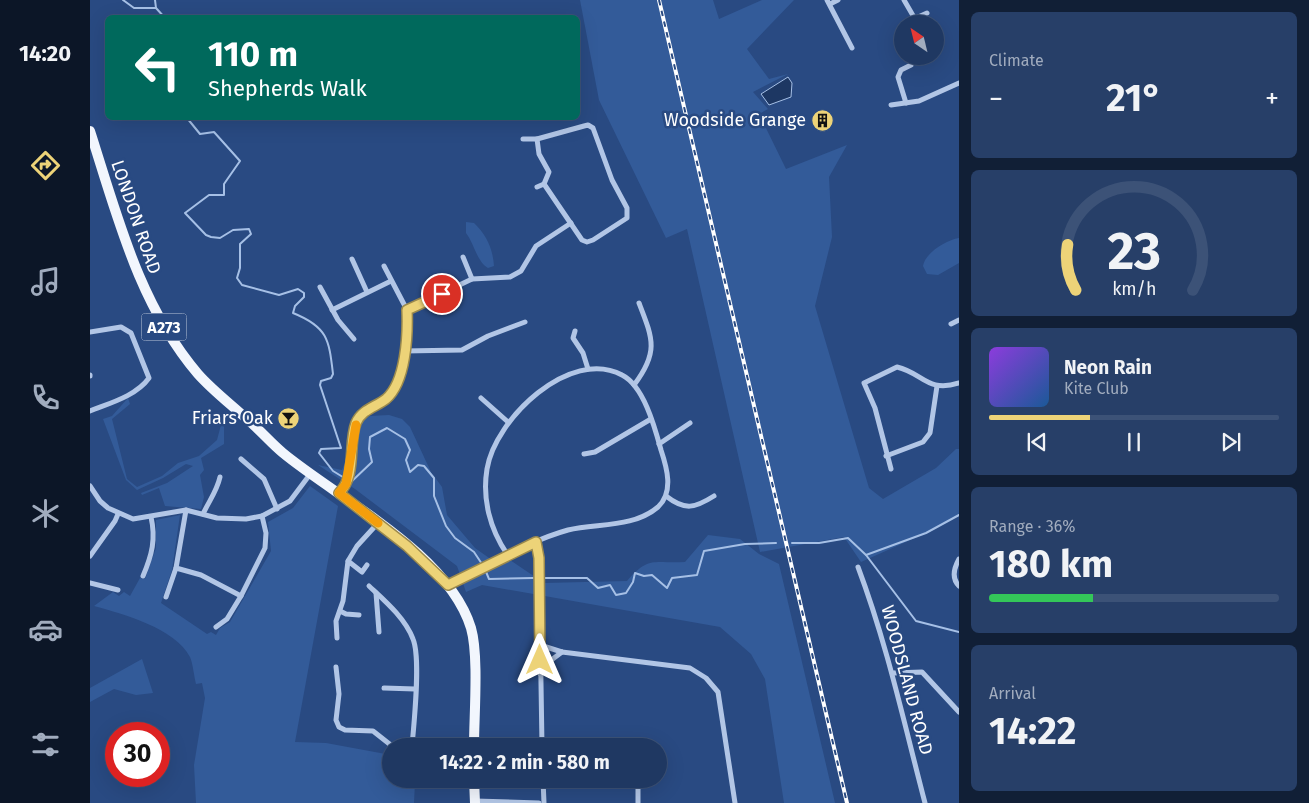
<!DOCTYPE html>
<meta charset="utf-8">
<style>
:root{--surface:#1f3862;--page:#273f68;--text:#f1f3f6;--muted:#a1acbe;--line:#3c5277;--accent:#edd378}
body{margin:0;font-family:"Fira Sans",sans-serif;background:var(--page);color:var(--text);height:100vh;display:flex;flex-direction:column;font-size:19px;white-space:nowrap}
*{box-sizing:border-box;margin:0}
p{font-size:16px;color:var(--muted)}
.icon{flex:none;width:28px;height:28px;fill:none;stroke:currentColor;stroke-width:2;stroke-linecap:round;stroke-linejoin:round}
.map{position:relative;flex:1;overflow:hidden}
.panel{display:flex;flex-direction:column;gap:12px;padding:12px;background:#111f36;width:350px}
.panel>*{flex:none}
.top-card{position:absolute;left:15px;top:15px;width:475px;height:105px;border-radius:8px;box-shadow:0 5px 20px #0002,0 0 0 1px var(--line);background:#00695c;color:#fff;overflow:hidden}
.needle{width:32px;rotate:325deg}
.buttons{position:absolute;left:804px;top:15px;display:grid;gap:10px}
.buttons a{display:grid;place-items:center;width:50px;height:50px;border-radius:50%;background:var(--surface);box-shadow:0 5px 20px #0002,0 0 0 1px var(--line);font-size:25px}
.speed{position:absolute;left:15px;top:722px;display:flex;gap:10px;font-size:25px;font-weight:700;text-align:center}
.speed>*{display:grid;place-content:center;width:65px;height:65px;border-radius:50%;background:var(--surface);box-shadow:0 5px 20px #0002,0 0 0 1px var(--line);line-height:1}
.speed .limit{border:8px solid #d22;background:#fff;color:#111}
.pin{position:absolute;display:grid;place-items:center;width:42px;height:42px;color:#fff;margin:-21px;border:2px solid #fff;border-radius:50%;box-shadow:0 1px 5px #0007}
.me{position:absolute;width:55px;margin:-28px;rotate:0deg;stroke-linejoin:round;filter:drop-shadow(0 0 4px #0008)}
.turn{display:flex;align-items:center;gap:18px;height:105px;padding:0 20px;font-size:22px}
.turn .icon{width:65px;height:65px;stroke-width:2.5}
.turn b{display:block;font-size:35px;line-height:42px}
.big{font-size:38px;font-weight:700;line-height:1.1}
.panel .widget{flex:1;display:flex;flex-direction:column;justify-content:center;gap:8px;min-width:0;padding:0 18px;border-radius:8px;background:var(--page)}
.panel .dial{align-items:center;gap:0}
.dial svg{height:130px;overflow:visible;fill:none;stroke:var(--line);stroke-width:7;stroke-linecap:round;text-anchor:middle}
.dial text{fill:var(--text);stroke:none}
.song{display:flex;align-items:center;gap:15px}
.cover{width:60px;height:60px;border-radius:8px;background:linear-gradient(135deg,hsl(270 70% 55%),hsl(210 70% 35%))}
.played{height:5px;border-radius:2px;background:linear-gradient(90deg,var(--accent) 35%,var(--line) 35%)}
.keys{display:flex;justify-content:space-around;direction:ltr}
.heat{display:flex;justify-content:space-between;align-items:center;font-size:28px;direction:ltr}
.charge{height:8px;border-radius:4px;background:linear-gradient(90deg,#34c759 36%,var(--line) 0)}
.trip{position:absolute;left:292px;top:738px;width:285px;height:50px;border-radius:25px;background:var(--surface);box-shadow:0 5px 20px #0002,0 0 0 1px var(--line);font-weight:700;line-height:50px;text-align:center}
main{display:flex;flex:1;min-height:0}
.tab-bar{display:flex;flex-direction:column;width:90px;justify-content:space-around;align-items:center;background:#0c1627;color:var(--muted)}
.tab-bar .icon{width:35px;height:35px}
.tab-bar .selected{color:var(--accent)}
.tab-bar b{font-size:22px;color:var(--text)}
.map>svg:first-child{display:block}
.green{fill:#335b99}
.water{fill:#1d3763;stroke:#a6c0e6}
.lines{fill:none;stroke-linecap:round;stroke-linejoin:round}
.stream{stroke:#a6c0e6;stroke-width:2}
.minor{stroke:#b2c6e6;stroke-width:5}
.primary{stroke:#f2f6fd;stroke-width:10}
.rail-casing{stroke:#fff;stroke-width:4}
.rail{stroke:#294a82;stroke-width:2;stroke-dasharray:5.5;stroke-linecap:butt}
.route-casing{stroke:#9a894e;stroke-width:12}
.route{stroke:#edd378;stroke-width:9}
.slow{stroke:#f59e0b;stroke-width:9}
.labels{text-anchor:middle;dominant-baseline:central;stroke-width:5;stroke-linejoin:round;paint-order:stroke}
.shield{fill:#294a82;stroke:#bfc9da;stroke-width:1}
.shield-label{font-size:16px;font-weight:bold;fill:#fff}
.poi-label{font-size:18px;fill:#fff;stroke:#294a82;text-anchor:end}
.street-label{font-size:18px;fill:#fff;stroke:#294a82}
</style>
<main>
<nav class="tab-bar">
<b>14:20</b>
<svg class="icon selected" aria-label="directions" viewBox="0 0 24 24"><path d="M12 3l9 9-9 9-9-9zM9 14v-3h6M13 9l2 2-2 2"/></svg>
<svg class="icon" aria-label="music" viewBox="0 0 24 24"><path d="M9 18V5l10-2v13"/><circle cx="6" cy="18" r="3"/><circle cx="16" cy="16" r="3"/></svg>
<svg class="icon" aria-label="phone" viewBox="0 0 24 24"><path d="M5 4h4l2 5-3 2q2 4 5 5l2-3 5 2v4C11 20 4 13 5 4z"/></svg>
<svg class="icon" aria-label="climate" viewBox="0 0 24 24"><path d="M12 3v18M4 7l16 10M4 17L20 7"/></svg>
<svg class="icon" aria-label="car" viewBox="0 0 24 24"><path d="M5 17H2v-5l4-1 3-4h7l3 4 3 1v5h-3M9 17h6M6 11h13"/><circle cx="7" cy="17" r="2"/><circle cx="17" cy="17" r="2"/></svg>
<svg class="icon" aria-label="filters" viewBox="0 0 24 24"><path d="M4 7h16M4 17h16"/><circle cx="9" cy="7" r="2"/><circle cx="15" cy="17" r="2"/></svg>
</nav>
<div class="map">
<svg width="869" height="803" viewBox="0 0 869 803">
<rect width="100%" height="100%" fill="#294a82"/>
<g class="green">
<polygon points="490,0 623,0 629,19 672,0 704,0 657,49 679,79 698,74 663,92 678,109 669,114 696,169 757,145 739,177 742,237 725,306 779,488 793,499 846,468 866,449 869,449 869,515 836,533 771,562 754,537 670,552 597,229 576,238 509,100"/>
<path d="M376 222 384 223C397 235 403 250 404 266L398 268C387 262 384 243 376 233Z"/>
<path d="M869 238V263L848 275 837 274 833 266C835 253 856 240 869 238Z"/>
<polygon points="38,398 40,404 22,419 37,479 47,487 72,476 88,463 109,456 127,440 132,421 134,421 134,444 111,458 114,470 110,475 114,497 111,509 75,506 69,488 52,495 51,493 77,483 103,466 96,464 73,478 47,490 36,480 13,419 22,416"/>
<path d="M299 415 312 419 320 427 341 472 352 487 357 515 385 548 409 565 420 560 454 583 537 581C559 555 565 564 595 562L618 535 650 539 669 554 689 564 745 803H694L675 679 661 654 630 627 392 585 376 592 367 566 265 489 228 465 252 470 259 452 264 421 280 416Z"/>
<path d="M220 486 248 506 205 742 236 743 301 755V779L325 782 324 803H106L104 765 115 698 112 683 106 684C104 676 103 664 100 657 85 628 33 614 4 606L23 592 29 596 34 592 40 596 50 578 55 579 66 548V520L90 515 82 570 71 603 117 634 121 632 126 635 130 628 140 622 181 551 178 522 203 508Z"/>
<polygon points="52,659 63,693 46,695 24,689 0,702 0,688"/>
</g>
<polygon class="water" points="698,77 702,83 701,97 679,105 671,94"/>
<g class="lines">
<g class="stream">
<polyline points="33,0 44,8 66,8 75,18"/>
<polyline points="65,0 66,8"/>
<path d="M97 118 110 134 124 132 150 161 134 184V195H119L95 213 116 235 121 237 130 238 143 230 159 229 161 234 150 244V268L147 278 152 285 189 295 208 289 214 293V297L205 306 203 313C238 327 239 340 243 374L241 378 231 381 230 385 251 448 231 449 229 453 243 471 261 482 282 462 279 449 280 437 297 428 315 439 320 450 316 460 320 472 328 465 334 466 344 478V496L356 526 365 538 384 552 394 567 399 579 443 578"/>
<polyline points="702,543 729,543 758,538 776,555 826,621 869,632"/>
<polyline points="776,555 836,533 869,515"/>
<polyline points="455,578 497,578 508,588 520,585 526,595 536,593 543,582 545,573 554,576 562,575 577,588 582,578 607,575 614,551 655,544 686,543"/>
</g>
<g class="minor">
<polyline points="737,0 762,48"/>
<polyline points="814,0 825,19"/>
<polyline points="740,4 748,0"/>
<polyline points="815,23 837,13"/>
<polyline points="816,103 808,77 811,70 821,65"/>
<polyline points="801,105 829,101 869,83"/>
<polyline points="433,139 447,139 494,126 498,125 503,128 522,180 537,208 537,218 503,240 497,242 492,240 454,184"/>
<polyline points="447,187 454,184 459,172 449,154 447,139"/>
<polyline points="373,257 382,279"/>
<polyline points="262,259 277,292"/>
<polyline points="230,287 248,320 264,339"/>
<polyline points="242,310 301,281"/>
<polyline points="317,310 382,279 420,277 431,271 446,246 481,223"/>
<polyline points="861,324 869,320"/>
<polyline points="485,331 483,338 493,353 498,369"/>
<path d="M0 332 31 327 41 333 59 378C46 396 20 403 0 411"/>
<polyline points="314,351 372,350 398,336 435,322"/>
<polyline points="0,375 0,376"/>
<path d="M544 385C569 352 563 339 549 303"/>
<polyline points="391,398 418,422"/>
<polyline points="569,444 600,423"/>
<polyline points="494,454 505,452 561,419"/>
<polyline points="796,456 833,442 840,433 847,386"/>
<polyline points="151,459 174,479 187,509"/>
<path d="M801 469 785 408 774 383 807 367C833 373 837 393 869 383"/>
<polyline points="0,486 10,501 18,508 43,519 96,510 127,518 156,519 172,516 200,501 221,473"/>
<polyline points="249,493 256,484 266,423 272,414 296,399 311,377 317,310 294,266"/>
<path d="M576 496C595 511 605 508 624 496"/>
<polyline points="96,510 86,568 111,575 151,596 175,548 176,533 172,516"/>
<path d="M113 514C119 501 127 491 130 477"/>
<polyline points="446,542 449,558 452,746"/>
<polyline points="0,556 25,521 28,514"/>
<path d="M869 559C864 568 861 578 869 586"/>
<polyline points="277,565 272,572 258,561 267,546 288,523"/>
<path d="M768 567C797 644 814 723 835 803"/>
<path d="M53 576C62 555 66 539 61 517"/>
<polyline points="0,583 28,590"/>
<path d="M358 585C398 567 435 542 478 530 508 523 543 528 568 507 584 492 577 468 571 450 565 428 554 386 532 375 480 347 405 419 397 469 392 499 400 529 417 554"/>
<path d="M279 586C295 601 315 618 323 639 331 658 324 723 322 746"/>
<polyline points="286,593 289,632"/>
<polyline points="76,597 86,568"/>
<polyline points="250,611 256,614 269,615"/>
<polyline points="126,627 137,619 151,596"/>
<polyline points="247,638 246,621 253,601 258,561"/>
<polyline points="450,645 472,652 600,668 616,678 628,692 645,803"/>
<polyline points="246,667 249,694 246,720 249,727 255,730 283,731 302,746"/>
<polyline points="803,673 832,672 869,712"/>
<polyline points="450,674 460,661 472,652"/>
<polyline points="294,688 325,689"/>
<polyline points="549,746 549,744"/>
<polyline points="453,779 454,803"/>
<polyline points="385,801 449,803"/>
<polyline points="548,803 548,779"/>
</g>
<g class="primary">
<path d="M0 131C27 215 49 305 108 374 123 391 143 406 159 421 171 431 181 443 193 453 250 500 358 553 381 628 389 656 384 715 384 746"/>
<polyline points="384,779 385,803"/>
</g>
<defs>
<polyline id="rail" points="569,0 757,803"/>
</defs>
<use href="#rail" class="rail-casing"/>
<use href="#rail" class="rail"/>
</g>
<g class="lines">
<defs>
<path id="route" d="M352 294 317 310C318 335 316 382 296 399 286 407 272 409 266 423 258 444 267 476 249 493L317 546 358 585 446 542 449 558 450 660"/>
</defs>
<use href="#route" class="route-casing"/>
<use href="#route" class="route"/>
<polyline class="slow" points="266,425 256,484 249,493 288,523"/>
</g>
<defs>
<symbol id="building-disc" viewBox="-11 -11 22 22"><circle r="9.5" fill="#edd378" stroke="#294a82"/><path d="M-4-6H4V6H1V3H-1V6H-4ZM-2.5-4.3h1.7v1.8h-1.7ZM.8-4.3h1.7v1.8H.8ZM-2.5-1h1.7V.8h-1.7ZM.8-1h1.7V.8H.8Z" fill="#111"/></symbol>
<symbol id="bar-disc" viewBox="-11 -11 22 22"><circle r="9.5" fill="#edd378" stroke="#294a82"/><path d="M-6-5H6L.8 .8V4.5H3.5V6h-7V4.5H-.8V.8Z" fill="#111"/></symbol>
</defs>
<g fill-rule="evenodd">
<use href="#building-disc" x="720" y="108" width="25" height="25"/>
<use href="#bar-disc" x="186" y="406" width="25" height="25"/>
</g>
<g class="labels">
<rect class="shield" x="51.5" y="313.5" width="45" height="27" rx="4"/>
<g class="shield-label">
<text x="74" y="327">A273</text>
</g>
<g class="poi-label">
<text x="716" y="120">Woodside Grange</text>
<text x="183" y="418">Friars Oak</text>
</g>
<g class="street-label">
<text transform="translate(46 217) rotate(71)">LONDON ROAD</text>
<text transform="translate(817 680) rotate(75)">WOODSLAND ROAD</text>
</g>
</g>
</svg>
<div class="buttons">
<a><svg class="needle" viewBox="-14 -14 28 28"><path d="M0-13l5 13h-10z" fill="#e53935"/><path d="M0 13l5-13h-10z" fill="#a1acbe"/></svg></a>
</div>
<div class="speed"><div class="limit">30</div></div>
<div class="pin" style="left:352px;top:294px;background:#d93025"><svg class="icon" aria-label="arrive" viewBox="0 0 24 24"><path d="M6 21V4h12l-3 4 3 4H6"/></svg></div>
<svg class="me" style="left:450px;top:660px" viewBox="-20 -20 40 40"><path d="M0-17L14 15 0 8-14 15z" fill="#edd378" stroke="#fff" stroke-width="4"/></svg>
<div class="trip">14:22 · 2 min · 580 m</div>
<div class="top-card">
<div class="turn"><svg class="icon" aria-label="left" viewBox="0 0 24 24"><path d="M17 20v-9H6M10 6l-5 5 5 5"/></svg><div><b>110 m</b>Shepherds Walk</div></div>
</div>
</div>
<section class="panel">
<div class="widget"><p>Climate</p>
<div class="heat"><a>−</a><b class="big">21°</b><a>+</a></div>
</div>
<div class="widget dial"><svg viewBox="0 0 100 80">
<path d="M14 69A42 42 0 1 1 86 69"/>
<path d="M14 69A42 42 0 0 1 9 41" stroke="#edd378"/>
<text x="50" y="56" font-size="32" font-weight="700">23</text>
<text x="50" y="72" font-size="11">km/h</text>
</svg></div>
<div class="widget">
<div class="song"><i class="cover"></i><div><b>Neon Rain</b><p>Kite Club</p></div></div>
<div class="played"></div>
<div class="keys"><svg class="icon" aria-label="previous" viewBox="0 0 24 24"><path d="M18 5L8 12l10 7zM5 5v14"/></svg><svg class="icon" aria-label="pause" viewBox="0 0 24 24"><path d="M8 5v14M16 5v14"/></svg><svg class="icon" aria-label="next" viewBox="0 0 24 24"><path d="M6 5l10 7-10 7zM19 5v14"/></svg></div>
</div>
<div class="widget"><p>Range · 36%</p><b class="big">180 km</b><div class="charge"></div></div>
<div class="widget"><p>Arrival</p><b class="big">14:22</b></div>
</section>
</main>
